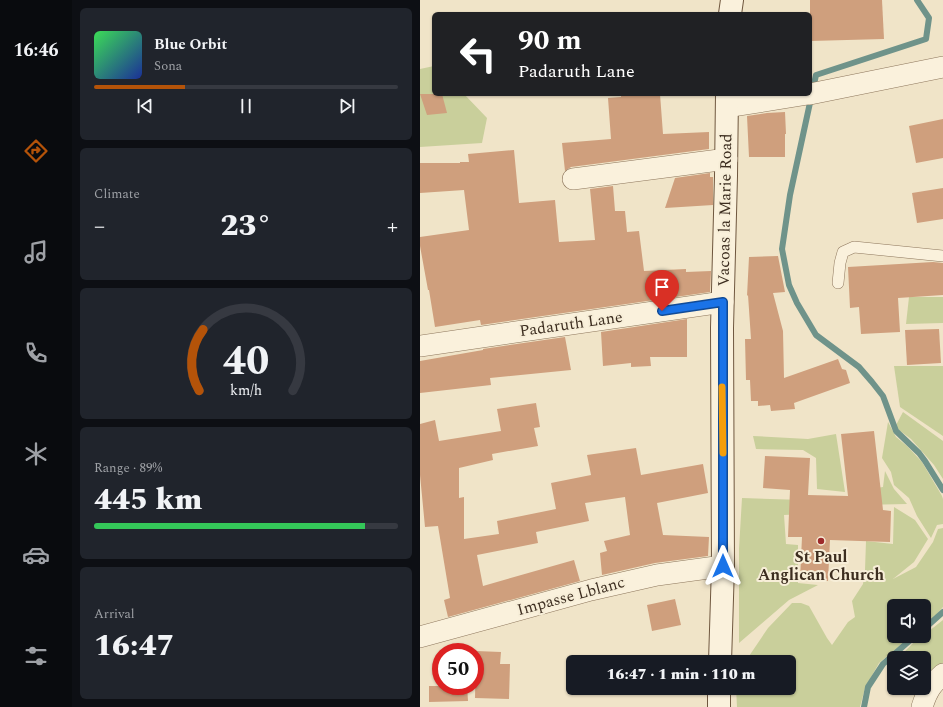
<!DOCTYPE html>
<meta charset="utf-8">
<style>
:root{--surface:#171b24;--page:#20242c;--text:#f1f3f6;--muted:#9ea1a6;--line:#363941;--accent:#b45309}
body{margin:0;font-family:Spectral,serif;background:var(--page);color:var(--text);height:100vh;display:flex;flex-direction:column;font-size:15px;white-space:nowrap}
*{box-sizing:border-box;margin:0}
p{font-size:13px;color:var(--muted)}
.icon{flex:none;width:22px;height:22px;fill:none;stroke:currentColor;stroke-width:2;stroke-linecap:round;stroke-linejoin:round}
.map{position:relative;flex:1;overflow:hidden}
.drawer{display:flex;flex-direction:column;gap:8px;padding:8px;background:#0d0f14;width:348px}
.drawer>*{flex:none}
.banner{position:absolute;left:12px;top:12px;width:380px;height:84px;border-radius:6px;box-shadow:0 1px 3px #0004;background:#202124;color:#fff;overflow:hidden}
.controls{position:absolute;left:467px;top:599px;display:grid;gap:8px}
.controls a{display:grid;place-items:center;width:44px;height:44px;border-radius:6px;background:var(--surface);box-shadow:0 1px 3px #0004;font-size:20px}
.speed{position:absolute;left:12px;top:643px;display:flex;gap:8px;font-size:20px;font-weight:700;text-align:center}
.speed>*{display:grid;place-content:center;width:52px;height:52px;border-radius:50%;background:var(--surface);box-shadow:0 1px 3px #0004;line-height:1}
.speed .limit{border:6px solid #d22;background:#fff;color:#111}
.pin{position:absolute;display:grid;place-items:center;width:34px;height:34px;color:#fff;margin:-41px -17px;border-radius:50% 50% 50% 0;rotate:-45deg;box-shadow:0 0 4px #0007}
.pin .icon{rotate:45deg}
.me{position:absolute;width:44px;margin:-22px;rotate:0deg;stroke-linejoin:round;filter:drop-shadow(0 0 3px #0008)}
.turn{display:flex;align-items:center;gap:14px;height:84px;padding:0 20px;font-size:18px}
.turn .icon{width:52px;height:52px;stroke-width:2.5}
.turn b{display:block;font-size:28px;line-height:34px}
.big{font-size:30px;font-weight:800;line-height:1.1}
.drawer .widget{flex:1;display:flex;flex-direction:column;justify-content:center;gap:6px;min-width:0;padding:0 14px;border-radius:6px;background:var(--page)}
.drawer .dial{align-items:center;gap:0}
.dial svg{height:104px;overflow:visible;fill:none;stroke:var(--line);stroke-width:7;stroke-linecap:round;text-anchor:middle}
.dial text{fill:var(--text);stroke:none}
.song{display:flex;align-items:center;gap:12px}
.cover{width:48px;height:48px;border-radius:6px;background:linear-gradient(135deg,hsl(130 70% 55%),hsl(230 70% 35%))}
.played{height:4px;border-radius:2px;background:linear-gradient(90deg,var(--accent) 30%,var(--line) 30%)}
.keys{display:flex;justify-content:space-around;direction:ltr}
.heat{display:flex;justify-content:space-between;align-items:center;font-size:22px;direction:ltr}
.charge{height:6px;border-radius:3px;background:linear-gradient(90deg,#34c759 89%,var(--line) 0)}
.trip{position:absolute;left:146px;top:655px;width:230px;height:40px;border-radius:6px;background:var(--surface);box-shadow:0 1px 3px #0004;font-weight:800;line-height:40px;text-align:center}
main{display:flex;flex:1;min-height:0}
.tabs{display:flex;flex-direction:column;width:72px;justify-content:space-around;align-items:center;background:#090b0e;color:var(--muted)}
.tabs .icon{width:28px;height:28px}
.tabs .current{color:var(--accent)}
.tabs b{font-size:18px;color:var(--text)}
.map>svg:first-child{display:block}
.green{fill:#c9cf9b}
.lines{fill:none;stroke-linecap:round;stroke-linejoin:round}
.stream{stroke:#6f938a;stroke-width:6}
.building{fill:#cf9f7d}
.lane-casing{stroke:#8d765c;stroke-width:12}
.street-casing{stroke:#8d765c;stroke-width:22}
.secondary-casing{stroke:#6f573f;stroke-width:24}
.lane{stroke:#faf1dc;stroke-width:11}
.street{stroke:#faf1dc;stroke-width:21}
.secondary{stroke:#faf1dc;stroke-width:22}
.route-casing{stroke:#114b97;stroke-width:10}
.route{stroke:#1a73e8;stroke-width:7}
.slow{stroke:#f59e0b;stroke-width:7}
.poi-dot{fill:#9e2a2b;stroke:#f7eed8;stroke-width:1.5}
.labels{text-anchor:middle;dominant-baseline:central;stroke-width:4;stroke-linejoin:round;paint-order:stroke}
.street-label{font-size:16px;fill:#3d2e20;stroke:#f7eed8}
.poi-label{font-size:16px;font-weight:bold;fill:#3d2e20;stroke:#f7eed8}
</style>
<main>
<nav class="tabs">
<b>16:46</b>
<svg class="icon current" aria-label="directions" viewBox="0 0 24 24"><path d="M12 3l9 9-9 9-9-9zM9 14v-3h6M13 9l2 2-2 2"/></svg>
<svg class="icon" aria-label="music" viewBox="0 0 24 24"><path d="M9 18V5l10-2v13"/><circle cx="6" cy="18" r="3"/><circle cx="16" cy="16" r="3"/></svg>
<svg class="icon" aria-label="phone" viewBox="0 0 24 24"><path d="M5 4h4l2 5-3 2q2 4 5 5l2-3 5 2v4C11 20 4 13 5 4z"/></svg>
<svg class="icon" aria-label="climate" viewBox="0 0 24 24"><path d="M12 3v18M4 7l16 10M4 17L20 7"/></svg>
<svg class="icon" aria-label="car" viewBox="0 0 24 24"><path d="M5 17H2v-5l4-1 3-4h7l3 4 3 1v5h-3M9 17h6M6 11h13"/><circle cx="7" cy="17" r="2"/><circle cx="17" cy="17" r="2"/></svg>
<svg class="icon" aria-label="filters" viewBox="0 0 24 24"><path d="M4 7h16M4 17h16"/><circle cx="9" cy="7" r="2"/><circle cx="15" cy="17" r="2"/></svg>
</nav>
<section class="drawer">
<div class="widget">
<div class="song"><i class="cover"></i><div><b>Blue Orbit</b><p>Sona</p></div></div>
<div class="played"></div>
<div class="keys"><svg class="icon" aria-label="previous" viewBox="0 0 24 24"><path d="M18 5L8 12l10 7zM5 5v14"/></svg><svg class="icon" aria-label="pause" viewBox="0 0 24 24"><path d="M8 5v14M16 5v14"/></svg><svg class="icon" aria-label="next" viewBox="0 0 24 24"><path d="M6 5l10 7-10 7zM19 5v14"/></svg></div>
</div>
<div class="widget"><p>Climate</p>
<div class="heat"><a>−</a><b class="big">23°</b><a>+</a></div>
</div>
<div class="widget dial"><svg viewBox="0 0 100 80">
<path d="M14 69A42 42 0 1 1 86 69"/>
<path d="M14 69A42 42 0 0 1 17 22" stroke="#b45309"/>
<text x="50" y="56" font-size="32" font-weight="700">40</text>
<text x="50" y="72" font-size="11">km/h</text>
</svg></div>
<div class="widget"><p>Range · 89%</p><b class="big">445 km</b><div class="charge"></div></div>
<div class="widget"><p>Arrival</p><b class="big">16:47</b></div>
</section>
<div class="map">
<svg width="523" height="707" viewBox="0 0 523 707">
<rect width="100%" height="100%" fill="#f0e4c8"/>
<g class="green">
<polygon points="14,66 14,94 44,94 67,118 62,143 0,147 0,69"/>
<polygon points="489,297 523,297 523,323 486,324"/>
<polygon points="474,366 523,366 523,436 480,407"/>
<polygon points="483,412 523,441 523,479 514,465 491,439 475,427"/>
<polygon points="468,422 476,437 487,446 502,462 522,496 523,499 523,524 517,525 511,538 497,516 489,498 474,485 471,472 462,458"/>
<polygon points="416,434 425,492 397,489 396,458 383,450 336,449 333,436 388,439"/>
<polygon points="465,471 474,489 487,504 440,505 437,491 463,487"/>
<polygon points="322,498 384,500 383,514 364,515 366,544 378,545 378,583 398,585 369,600 319,643 319,549"/>
<polygon points="474,507 495,520 508,539 494,562 473,579 496,567 513,542 518,529 523,528 523,607 515,616 504,626 504,606 474,606 474,636 491,636 459,663 445,688 440,707 317,707 316,688 369,688 369,662 325,662 348,628 372,603 381,603 389,606 407,638 412,645 428,622 435,617 432,601 443,584 445,570 446,541 473,544"/>
<path d="M523 620V665L516 671 504 670V658H478C486 651 494 640 504 636V635Z"/>
</g>
<g class="lines">
<g class="stream">
<polyline points="497,0 509,18 506,39 396,75 370,195 362,249 369,285 377,303 396,335 439,367 452,382 463,396 476,431 499,453 505,461 523,490"/>
<polyline points="504,629 523,612"/>
<polyline points="444,707 448,687 463,664 495,636"/>
</g>
</g>
<g class="building">
<polygon points="390,0 462,0 464,39 390,41"/>
<polygon points="0,94 22,94 27,113 7,115"/>
<polygon points="201,94 240,94 243,134 289,132 289,149 151,167 145,171 142,143 191,139 188,98 201,97"/>
<polygon points="365,112 366,134 365,134 365,157 329,157 327,116 347,113"/>
<polygon points="523,119 523,158 496,163 489,126"/>
<polygon points="94,150 99,203 135,200 139,242 175,240 170,189 193,186 195,211 205,211 207,232 219,231 224,271 266,269 266,272 291,271 290,292 61,325 60,320 15,327 9,290 8,290 0,246 0,237 49,230 44,190 0,193 0,163 40,163 40,162 49,162 48,154"/>
<polygon points="290,173 290,177 293,177 293,205 245,208 255,178"/>
<polygon points="523,188 523,219 497,223 492,193"/>
<polygon points="358,256 365,292 353,293 363,331 364,378 418,359 422,369 426,370 430,383 374,403 375,409 351,411 350,405 338,406 338,401 331,401 330,380 326,380 325,339 331,339 328,295 327,296 329,257"/>
<polygon points="513,262 523,263 523,295 478,298 480,332 441,334 439,307 430,308 428,267"/>
<polygon points="267,319 267,357 230,357 231,366 211,367 211,363 183,366 181,332"/>
<polygon points="519,329 521,363 487,365 485,330"/>
<polygon points="145,337 151,370 70,378 71,385 0,393 0,361 63,350 63,349"/>
<polygon points="116,403 120,427 114,428 118,446 72,454 73,460 39,468 39,498 44,497 44,539 79,534 77,521 136,509 131,483 171,475 167,455 216,448 221,475 283,464 288,493 237,503 243,535 289,537 288,556 235,563 182,575 180,553 187,551 184,541 210,535 205,497 165,503 169,521 116,532 118,543 57,555 63,586 154,560 160,581 28,617 24,600 30,598 18,526 5,527 0,475 0,424 15,420 19,441 81,431 77,409"/>
<polygon points="454,431 463,510 471,511 470,542 410,540 408,581 380,580 382,537 368,537 370,490 343,488 345,456 390,458 388,495 428,496 421,434"/>
<polygon points="255,599 261,625 232,631 227,605"/>
<polygon points="56,651 81,652 80,664 90,664 89,699 55,698"/>
<polygon points="9,686 47,686 48,701 9,702"/>
</g>
<g class="lines">
<defs>
<polyline id="lane" points="418,283 420,263 423,252 434,247 523,256"/>
<g id="street">
<polyline points="390,94 523,67"/>
<polyline points="307,107 388,94"/>
<polyline points="153,179 307,159"/>
<polyline points="0,346 303,302"/>
<polyline points="0,637 171,590 237,575 303,566"/>
<path d="M502 707C507 691 511 685 523 674"/>
</g>
<g id="secondary">
<polyline points="310,14 312,0"/>
<polyline points="300,662 303,566 302,328 306,176 307,94"/>
<polyline points="299,707 299,688"/>
</g>
</defs>
<use href="#lane" class="lane-casing"/>
<use href="#street" class="street-casing"/>
<use href="#secondary" class="secondary-casing"/>
<use href="#lane" class="lane"/>
<use href="#street" class="street"/>
<use href="#secondary" class="secondary"/>
</g>
<g class="lines">
<defs>
<polyline id="route" points="242,311 303,302 303,566"/>
</defs>
<use href="#route" class="route-casing"/>
<use href="#route" class="route"/>
<polyline class="slow" points="302,387 303,453"/>
</g>
<circle class="poi-dot" cx="401" cy="541" r="4"/>
<g class="labels">
<g class="street-label">
<text transform="translate(305 210) rotate(-89)">Vacoas la Marie Road</text>
<text transform="translate(151 324) rotate(-8)">Padaruth Lane</text>
<text transform="translate(151 596) rotate(-15)">Impasse Lblanc</text>
</g>
<g class="poi-label">
<text x="401" y="557">St Paul<tspan x="401" dy="18">Anglican Church</tspan></text>
</g>
</g>
</svg>
<div class="controls">
<a><svg class="icon" aria-label="sound" viewBox="0 0 24 24"><path d="M4 9h4l5-4v14l-5-4H4zM17 9q2 3 0 6"/></svg></a>
<a><svg class="icon" aria-label="layers" viewBox="0 0 24 24"><path d="M12 4l9 5-9 5-9-5zM3 14l9 5 9-5"/></svg></a>
</div>
<div class="speed"><div class="limit">50</div></div>
<div class="pin" style="left:242px;top:311px;background:#d93025"><svg class="icon" aria-label="arrive" viewBox="0 0 24 24"><path d="M6 21V4h12l-3 4 3 4H6"/></svg></div>
<svg class="me" style="left:303px;top:566px" viewBox="-20 -20 40 40"><path d="M0-17L14 15 0 8-14 15z" fill="#1a73e8" stroke="#fff" stroke-width="4"/></svg>
<div class="trip">16:47 · 1 min · 110 m</div>
<div class="banner">
<div class="turn"><svg class="icon" aria-label="left" viewBox="0 0 24 24"><path d="M17 20v-9H6M10 6l-5 5 5 5"/></svg><div><b>90 m</b>Padaruth Lane</div></div>
</div>
</div>
</main>
